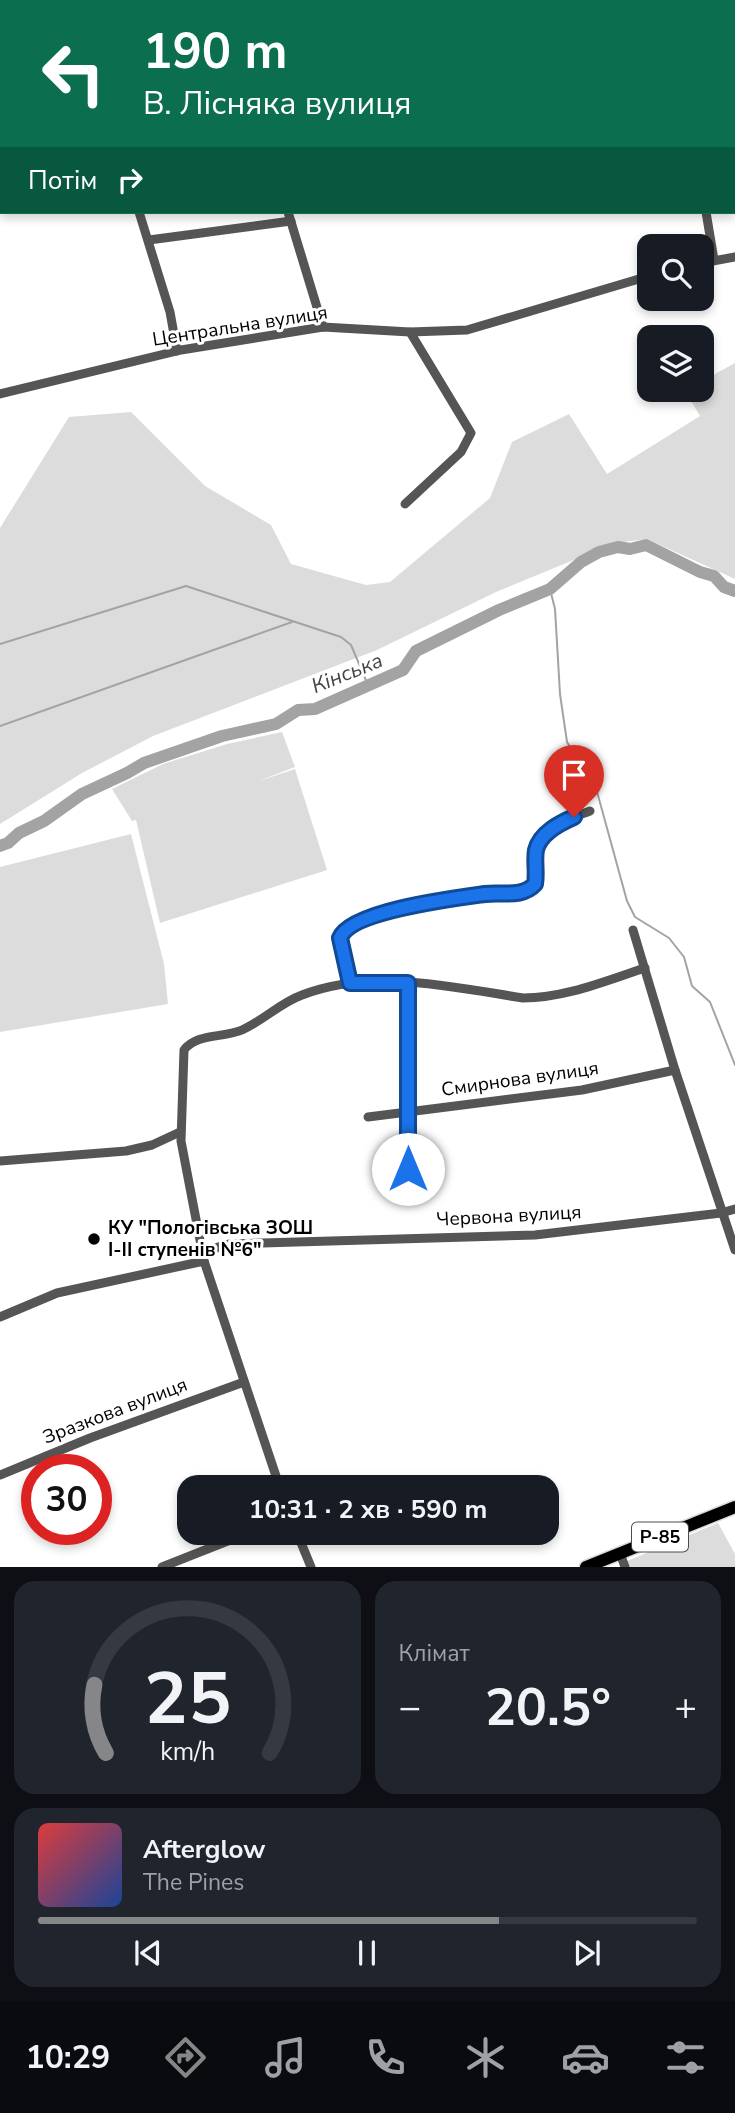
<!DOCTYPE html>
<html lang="uk">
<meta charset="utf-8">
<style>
:root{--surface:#171b24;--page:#20242c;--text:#f1f3f6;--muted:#9ea1a6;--line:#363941;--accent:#858687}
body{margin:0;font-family:"Nunito Sans",sans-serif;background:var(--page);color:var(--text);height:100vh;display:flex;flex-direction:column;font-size:26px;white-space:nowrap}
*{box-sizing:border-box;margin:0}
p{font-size:23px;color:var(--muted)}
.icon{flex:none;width:38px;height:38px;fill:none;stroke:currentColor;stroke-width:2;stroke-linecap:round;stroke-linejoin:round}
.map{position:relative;height:1567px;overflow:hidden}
.drawer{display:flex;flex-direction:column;gap:14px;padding:14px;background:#0d0f14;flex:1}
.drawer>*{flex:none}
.top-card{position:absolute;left:0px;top:0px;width:735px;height:214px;box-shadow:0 4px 10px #0003;background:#0b6e4f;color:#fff;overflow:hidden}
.tools{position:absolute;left:637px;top:234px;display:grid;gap:14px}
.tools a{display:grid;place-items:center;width:77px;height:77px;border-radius:14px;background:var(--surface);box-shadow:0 4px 10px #0003;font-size:35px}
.speed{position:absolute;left:21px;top:1454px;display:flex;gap:14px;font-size:35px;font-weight:700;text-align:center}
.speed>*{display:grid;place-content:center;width:91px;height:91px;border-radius:50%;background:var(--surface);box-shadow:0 4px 10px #0003;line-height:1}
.speed .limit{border:10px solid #d22;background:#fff;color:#111}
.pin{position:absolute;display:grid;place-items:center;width:60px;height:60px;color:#fff;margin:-72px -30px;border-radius:50% 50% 50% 0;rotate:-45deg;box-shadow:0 0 7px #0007}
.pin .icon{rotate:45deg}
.me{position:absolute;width:77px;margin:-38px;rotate:0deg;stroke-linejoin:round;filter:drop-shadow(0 0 5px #0008)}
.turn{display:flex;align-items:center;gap:24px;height:147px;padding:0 28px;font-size:32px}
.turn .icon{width:91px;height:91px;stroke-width:2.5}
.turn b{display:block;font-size:49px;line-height:60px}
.then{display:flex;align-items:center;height:66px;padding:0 28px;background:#0003;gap:14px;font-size:26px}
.big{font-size:52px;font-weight:700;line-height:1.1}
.drawer .widget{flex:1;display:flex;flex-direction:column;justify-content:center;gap:10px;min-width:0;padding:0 24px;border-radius:21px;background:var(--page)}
.drawer .dial{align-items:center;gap:0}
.dial svg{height:182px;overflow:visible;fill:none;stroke:var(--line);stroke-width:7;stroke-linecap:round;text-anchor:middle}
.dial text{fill:var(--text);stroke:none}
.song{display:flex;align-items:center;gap:21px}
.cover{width:84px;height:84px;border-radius:10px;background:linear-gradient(135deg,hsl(0 70% 55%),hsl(220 70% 35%))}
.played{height:7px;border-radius:4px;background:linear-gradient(90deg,var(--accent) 70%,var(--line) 70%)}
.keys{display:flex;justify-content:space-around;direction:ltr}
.heat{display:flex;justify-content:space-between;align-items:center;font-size:38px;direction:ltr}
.drawer .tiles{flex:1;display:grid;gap:14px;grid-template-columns:1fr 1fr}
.widget:last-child{grid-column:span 2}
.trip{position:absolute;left:177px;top:1475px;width:382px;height:70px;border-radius:21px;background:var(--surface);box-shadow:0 4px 10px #0003;font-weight:700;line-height:70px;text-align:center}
.tabs{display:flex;height:112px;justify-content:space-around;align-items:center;background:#090b0e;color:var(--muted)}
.tabs .icon{width:49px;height:49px}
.tabs .selected{color:var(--accent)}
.tabs b{font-size:32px;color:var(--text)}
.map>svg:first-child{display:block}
.green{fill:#dcdcdc}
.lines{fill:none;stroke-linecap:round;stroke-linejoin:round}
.stream{stroke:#a3a3a3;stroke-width:2}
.river{stroke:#a3a3a3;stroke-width:12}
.major-casing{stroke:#dbdbdb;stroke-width:15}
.minor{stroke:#555;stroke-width:9}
.major{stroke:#000;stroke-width:12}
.route-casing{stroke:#114b97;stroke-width:18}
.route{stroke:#1a73e8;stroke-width:12}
.poi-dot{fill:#000;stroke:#fff;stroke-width:2.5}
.labels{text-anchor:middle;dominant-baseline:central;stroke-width:6;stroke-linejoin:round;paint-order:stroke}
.shield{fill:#fff;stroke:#4c4c4c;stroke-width:2}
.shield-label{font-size:18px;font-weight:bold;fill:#000}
.street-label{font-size:19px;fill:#000;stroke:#fff}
.poi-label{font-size:19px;font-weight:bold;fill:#000;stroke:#fff;text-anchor:start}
.water-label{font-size:21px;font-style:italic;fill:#444;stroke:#fff}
</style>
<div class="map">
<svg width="735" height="1567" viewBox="0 0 735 1567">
<rect width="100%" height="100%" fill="#fff"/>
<g class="green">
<polygon points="735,363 735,579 647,539 615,543 496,592 377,650 153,736 82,773 0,824 0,528 69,417 131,412 205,486 271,525 291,564 366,585 390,582 490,498 512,442 569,414 607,474 700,416 685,391 702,390 702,381"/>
<polygon points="282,732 295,767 256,782 295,769 327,870 160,923 136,820 132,821 112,789 163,764 227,744"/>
<polygon points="131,834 164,964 168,1004 0,1032 0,867"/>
<polygon points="718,1523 735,1554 735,1567 629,1567 627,1561"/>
</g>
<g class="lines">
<g class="stream">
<polyline points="550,589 555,609 560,694 567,742 596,788 627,901 635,917 669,938 684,957 692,986 710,1002 735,1065"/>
<polyline points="0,644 186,586 341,637 351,645 368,685"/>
<polyline points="0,726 292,622"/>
</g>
<polyline class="river" points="0,846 8,843 19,833 44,821 82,794 127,773 144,763 222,736 276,724 298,710 315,709 403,670 416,651 499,610 550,589 581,562 599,552 618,547 630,549 646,545 700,572 714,576 724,587 735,591"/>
<defs>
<polyline id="major" points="586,1567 735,1507"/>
</defs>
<use href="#major" class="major-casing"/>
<g class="minor">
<polyline points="8,0 9,2"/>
<polyline points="264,0 264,2"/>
<polyline points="610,0 610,2"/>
<polyline points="689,0 689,2"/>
<polyline points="733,78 735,78"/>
<polyline points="0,196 2,195"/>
<polyline points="139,212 170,312 177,351"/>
<polyline points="288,212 323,327"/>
<polyline points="706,212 714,260"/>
<polyline points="149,240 291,221"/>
<polyline points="702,263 735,257"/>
<polyline points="0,394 181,350 323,327 410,332 467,330 649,276"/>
<polyline points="405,504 461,452 471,433 410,332"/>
<polyline points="633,930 675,1070 735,1250"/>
<path d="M350 983 339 938C350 911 456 898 485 894 503 892 522 898 535 884 537 873 534 860 536 849 541 826 572 818 590 811"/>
<polyline points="368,1117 582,1090 675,1070"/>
<polyline points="0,1161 126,1151 152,1145 180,1132"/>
<polyline points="408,1169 408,983"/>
<polyline points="203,1257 218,1247 229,1244 535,1235 721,1213 735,1209"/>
<polyline points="0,1317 57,1293 204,1261"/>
<polyline points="0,1475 90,1438 244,1382"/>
<path d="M280 1488 204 1261 181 1141 184 1050C196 1033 224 1038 242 1030 264 1020 280 1003 302 995 371 968 453 987 523 998 565 998 605 981 645 968"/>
<polyline points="297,1533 311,1567"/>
<polyline points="620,1553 625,1567"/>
<polyline points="162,1567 248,1533"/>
</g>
<use href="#major" class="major"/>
</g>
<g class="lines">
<defs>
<path id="route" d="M408 1169V983H350L340 938C350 911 456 898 485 894 503 892 522 898 535 884 537 873 534 860 536 850 540 833 560 823 574 817"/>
</defs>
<use href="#route" class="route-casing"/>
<use href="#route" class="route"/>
</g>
<circle class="poi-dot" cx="94" cy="1239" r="7"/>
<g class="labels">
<rect class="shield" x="632" y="1522.5" width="56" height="29" rx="5"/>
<g class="shield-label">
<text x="660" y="1537">Р-85</text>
</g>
<g class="street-label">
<text transform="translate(240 326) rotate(-9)">Центральна вулиця</text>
<text transform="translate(520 1079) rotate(-8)">Смирнова вулиця</text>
<text transform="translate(509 1216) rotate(-3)">Червона вулиця</text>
<text transform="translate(115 1411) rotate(-21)">Зразкова вулиця</text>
</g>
<g class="poi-label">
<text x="108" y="1228">КУ "Пологівська ЗОШ<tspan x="108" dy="22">І-ІІ ступенів №6"</tspan></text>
</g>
<g class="water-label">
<text transform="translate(347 673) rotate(-22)">Кінська</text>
</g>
</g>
</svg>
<div class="tools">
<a><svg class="icon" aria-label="search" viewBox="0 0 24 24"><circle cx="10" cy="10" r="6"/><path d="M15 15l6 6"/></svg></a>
<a><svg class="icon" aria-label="layers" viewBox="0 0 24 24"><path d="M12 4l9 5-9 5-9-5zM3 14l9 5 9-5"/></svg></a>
</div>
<div class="speed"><div class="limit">30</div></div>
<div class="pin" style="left:574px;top:817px;background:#d93025"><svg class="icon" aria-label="arrive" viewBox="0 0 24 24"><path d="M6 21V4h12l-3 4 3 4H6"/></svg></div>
<svg class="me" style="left:408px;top:1169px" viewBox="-20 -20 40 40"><circle r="19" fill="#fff"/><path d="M0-13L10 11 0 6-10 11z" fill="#1a73e8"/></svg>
<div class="trip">10:31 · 2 хв · 590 m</div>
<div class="top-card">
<div class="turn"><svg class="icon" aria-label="left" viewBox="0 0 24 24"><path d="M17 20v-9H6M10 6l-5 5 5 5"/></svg><div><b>190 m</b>В. Лісняка вулиця</div></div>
<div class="then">Потім<svg class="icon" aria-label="right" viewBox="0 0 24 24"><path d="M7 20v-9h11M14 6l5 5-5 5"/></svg></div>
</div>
</div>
<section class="drawer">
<div class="tiles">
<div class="widget dial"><svg viewBox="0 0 100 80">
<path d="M14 69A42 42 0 1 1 86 69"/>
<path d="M14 69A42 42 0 0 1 9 39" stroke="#858687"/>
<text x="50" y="56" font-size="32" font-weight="700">25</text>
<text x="50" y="72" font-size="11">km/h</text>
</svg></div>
<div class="widget"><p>Клімат</p>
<div class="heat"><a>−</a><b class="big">20.5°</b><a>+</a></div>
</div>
<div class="widget">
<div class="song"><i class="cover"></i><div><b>Afterglow</b><p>The Pines</p></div></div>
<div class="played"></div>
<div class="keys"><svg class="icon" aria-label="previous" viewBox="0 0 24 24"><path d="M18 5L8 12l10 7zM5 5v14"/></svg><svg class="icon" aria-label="pause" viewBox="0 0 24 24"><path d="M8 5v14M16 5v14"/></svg><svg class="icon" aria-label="next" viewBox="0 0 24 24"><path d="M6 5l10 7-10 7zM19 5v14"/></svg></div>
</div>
</div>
</section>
<nav class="tabs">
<b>10:29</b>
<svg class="icon selected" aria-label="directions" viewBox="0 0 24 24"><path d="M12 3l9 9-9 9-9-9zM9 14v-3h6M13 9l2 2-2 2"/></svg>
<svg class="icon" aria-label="music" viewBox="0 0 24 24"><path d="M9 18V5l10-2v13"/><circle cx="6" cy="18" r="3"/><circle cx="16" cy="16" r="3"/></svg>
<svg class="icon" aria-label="phone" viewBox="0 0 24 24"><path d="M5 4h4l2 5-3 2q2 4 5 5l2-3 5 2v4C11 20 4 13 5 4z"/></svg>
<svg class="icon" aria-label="climate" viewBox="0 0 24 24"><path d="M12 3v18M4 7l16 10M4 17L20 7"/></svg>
<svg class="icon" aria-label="car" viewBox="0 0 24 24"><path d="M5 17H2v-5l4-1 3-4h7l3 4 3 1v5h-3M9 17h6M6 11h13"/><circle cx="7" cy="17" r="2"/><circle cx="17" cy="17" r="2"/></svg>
<svg class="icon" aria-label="filters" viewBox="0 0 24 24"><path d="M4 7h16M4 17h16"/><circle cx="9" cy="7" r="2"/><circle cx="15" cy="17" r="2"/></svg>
</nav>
